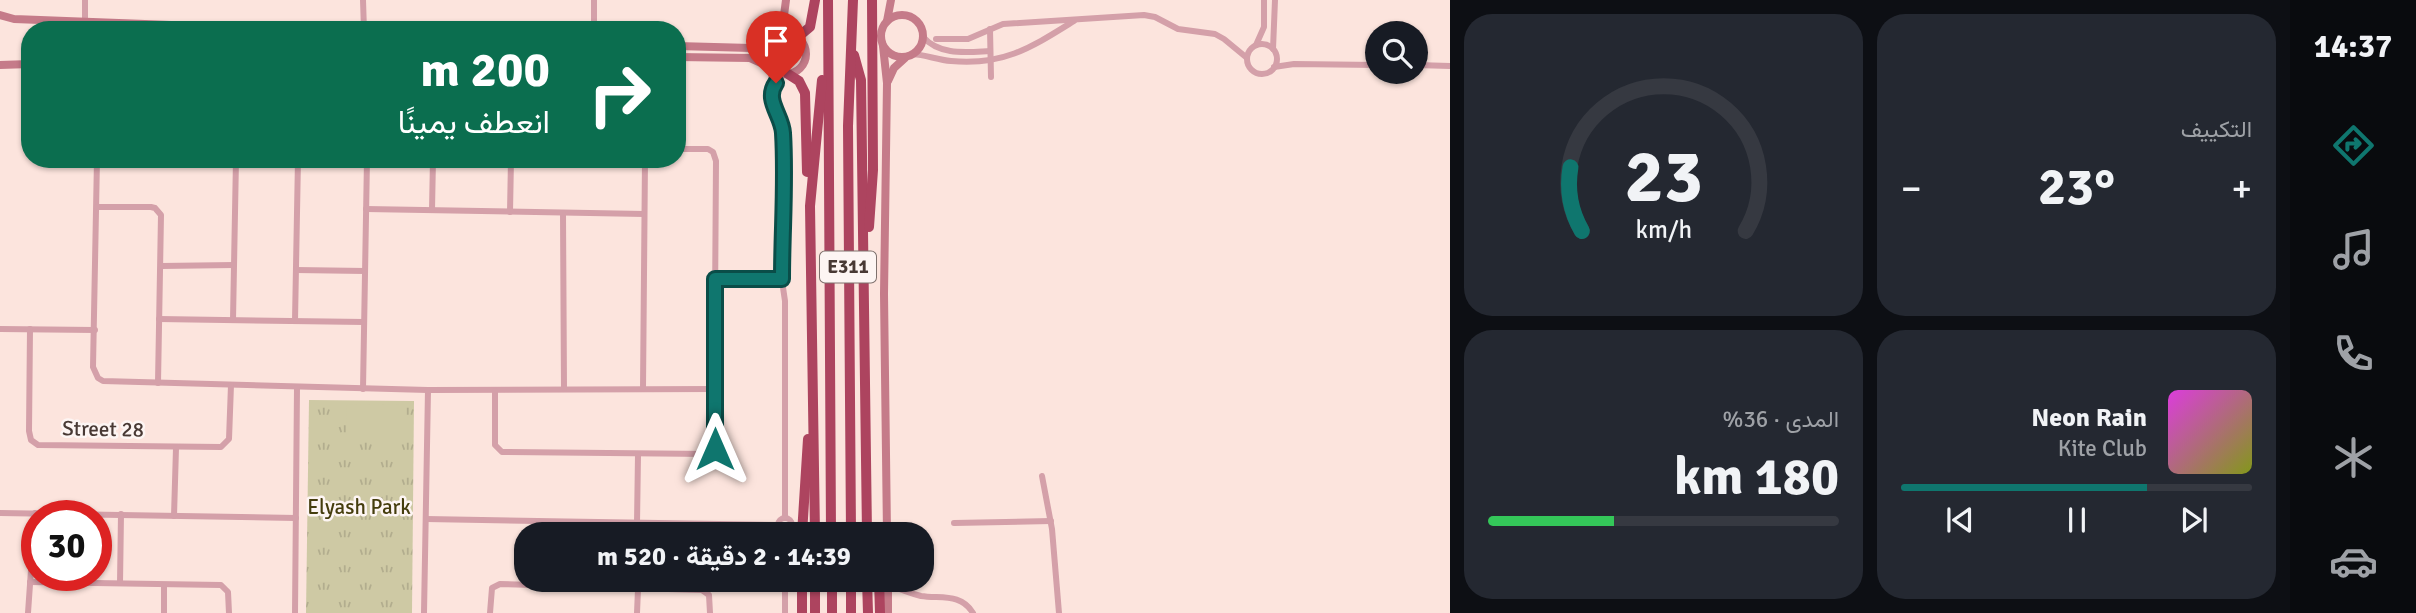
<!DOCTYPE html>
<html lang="ar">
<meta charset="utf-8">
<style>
:root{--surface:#171b24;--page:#242831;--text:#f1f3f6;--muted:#9ea1a6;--line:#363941;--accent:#0f766e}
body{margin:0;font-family:Signika,Vazirmatn,sans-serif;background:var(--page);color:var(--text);direction:rtl;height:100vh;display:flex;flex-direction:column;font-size:26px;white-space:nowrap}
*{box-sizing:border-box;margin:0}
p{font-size:23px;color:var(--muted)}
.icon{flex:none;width:38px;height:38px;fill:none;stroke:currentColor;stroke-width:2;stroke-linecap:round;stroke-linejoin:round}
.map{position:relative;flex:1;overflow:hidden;direction:ltr}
.side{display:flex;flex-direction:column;gap:14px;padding:14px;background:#0d0f14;width:840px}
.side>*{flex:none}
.banner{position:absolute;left:21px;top:21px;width:665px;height:147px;border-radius:28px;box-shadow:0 2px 5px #0004;direction:rtl;background:#0b6e4f;color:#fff;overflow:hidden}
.tools{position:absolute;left:1365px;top:21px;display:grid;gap:14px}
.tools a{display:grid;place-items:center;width:63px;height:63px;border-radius:50%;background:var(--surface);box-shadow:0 2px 5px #0004;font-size:35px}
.speed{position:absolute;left:21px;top:500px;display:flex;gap:14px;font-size:35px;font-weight:700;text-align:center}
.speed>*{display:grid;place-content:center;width:91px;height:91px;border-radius:50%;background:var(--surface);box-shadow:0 2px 5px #0004;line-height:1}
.speed .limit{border:10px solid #d22;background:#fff;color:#111}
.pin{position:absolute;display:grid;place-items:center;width:60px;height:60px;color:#fff;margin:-72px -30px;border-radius:50% 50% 50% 0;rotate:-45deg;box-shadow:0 0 7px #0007}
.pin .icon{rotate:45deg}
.me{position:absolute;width:77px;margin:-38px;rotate:0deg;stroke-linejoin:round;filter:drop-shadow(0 0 5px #0008)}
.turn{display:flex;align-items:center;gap:24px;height:147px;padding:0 21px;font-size:32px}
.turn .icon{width:91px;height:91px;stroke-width:2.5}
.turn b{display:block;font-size:49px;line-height:60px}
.big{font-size:52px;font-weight:700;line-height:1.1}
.side .widget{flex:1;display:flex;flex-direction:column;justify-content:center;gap:10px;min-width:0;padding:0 24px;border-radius:28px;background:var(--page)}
.side .dial{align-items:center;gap:0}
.dial svg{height:182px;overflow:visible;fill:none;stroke:var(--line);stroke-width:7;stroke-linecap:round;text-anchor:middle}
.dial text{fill:var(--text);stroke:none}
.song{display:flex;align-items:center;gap:21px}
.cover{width:84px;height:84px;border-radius:10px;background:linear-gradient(135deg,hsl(300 70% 55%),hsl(70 70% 35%))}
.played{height:7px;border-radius:4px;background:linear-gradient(90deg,var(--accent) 70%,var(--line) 70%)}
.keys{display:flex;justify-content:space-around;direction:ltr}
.heat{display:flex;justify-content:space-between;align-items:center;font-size:38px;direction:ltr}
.charge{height:10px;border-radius:5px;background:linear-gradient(90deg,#34c759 36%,var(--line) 0)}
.side .tiles{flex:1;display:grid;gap:14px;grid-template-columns:repeat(2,1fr)}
.trip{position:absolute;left:514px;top:522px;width:420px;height:70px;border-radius:28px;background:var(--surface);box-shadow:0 2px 5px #0004;font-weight:700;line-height:70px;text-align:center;direction:rtl}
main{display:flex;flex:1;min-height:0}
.tab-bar{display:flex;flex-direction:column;width:126px;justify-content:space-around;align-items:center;background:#090b0e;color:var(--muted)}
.tab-bar .icon{width:49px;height:49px}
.tab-bar .on{color:var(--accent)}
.tab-bar b{font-size:32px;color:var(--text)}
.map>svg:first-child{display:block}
.park{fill:url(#park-tufts)}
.pitch{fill:#cec9a4}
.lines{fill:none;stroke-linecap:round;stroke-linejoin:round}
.street{stroke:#d4a0a9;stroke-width:6}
.secondary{stroke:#c57b89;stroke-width:8}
.highway{stroke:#ad445f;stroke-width:10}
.route-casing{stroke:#0a4d48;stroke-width:18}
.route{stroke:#0f766e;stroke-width:12}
.labels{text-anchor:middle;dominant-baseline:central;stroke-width:5;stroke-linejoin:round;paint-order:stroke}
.shield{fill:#fdf5f3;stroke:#7e716d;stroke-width:2}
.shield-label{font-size:19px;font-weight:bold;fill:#483934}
.street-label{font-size:21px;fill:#483934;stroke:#fdf5f3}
.park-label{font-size:21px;fill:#453d0d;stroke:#fdf5f3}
</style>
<main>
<nav class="tab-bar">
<b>14:37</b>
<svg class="icon on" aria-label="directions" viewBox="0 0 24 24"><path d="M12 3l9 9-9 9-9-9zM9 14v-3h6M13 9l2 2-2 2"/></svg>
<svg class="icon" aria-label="music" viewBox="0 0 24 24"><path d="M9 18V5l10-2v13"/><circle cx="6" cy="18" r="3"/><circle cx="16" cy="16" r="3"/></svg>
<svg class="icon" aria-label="phone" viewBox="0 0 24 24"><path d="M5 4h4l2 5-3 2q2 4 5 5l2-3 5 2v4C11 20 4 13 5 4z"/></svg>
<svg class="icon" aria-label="climate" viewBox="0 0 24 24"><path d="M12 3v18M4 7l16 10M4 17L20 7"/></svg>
<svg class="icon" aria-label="car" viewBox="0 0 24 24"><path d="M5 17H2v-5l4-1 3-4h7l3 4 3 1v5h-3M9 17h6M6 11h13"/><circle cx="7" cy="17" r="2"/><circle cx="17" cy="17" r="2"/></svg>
</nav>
<section class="side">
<div class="tiles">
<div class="widget"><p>التكييف</p>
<div class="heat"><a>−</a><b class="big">23°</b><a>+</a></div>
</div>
<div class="widget dial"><svg viewBox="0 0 100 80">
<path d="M14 69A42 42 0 1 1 86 69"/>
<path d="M14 69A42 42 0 0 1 9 41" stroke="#0f766e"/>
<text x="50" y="56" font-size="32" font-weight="700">23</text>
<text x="50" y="72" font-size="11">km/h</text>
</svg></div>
<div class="widget">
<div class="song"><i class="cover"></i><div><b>Neon Rain</b><p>Kite Club</p></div></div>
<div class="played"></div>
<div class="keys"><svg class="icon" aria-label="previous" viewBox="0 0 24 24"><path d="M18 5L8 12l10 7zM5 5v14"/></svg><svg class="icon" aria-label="pause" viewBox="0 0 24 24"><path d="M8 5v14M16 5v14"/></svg><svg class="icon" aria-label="next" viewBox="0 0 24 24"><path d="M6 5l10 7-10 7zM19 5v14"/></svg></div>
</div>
<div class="widget"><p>المدى · 36%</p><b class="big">180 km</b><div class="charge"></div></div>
</div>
</section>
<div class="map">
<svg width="1450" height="613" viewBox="0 0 1450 613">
<defs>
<pattern id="park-tufts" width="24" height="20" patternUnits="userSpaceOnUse" patternTransform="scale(1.75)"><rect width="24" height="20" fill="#cec9a4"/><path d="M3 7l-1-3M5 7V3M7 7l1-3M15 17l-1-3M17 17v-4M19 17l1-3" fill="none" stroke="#b2ad8e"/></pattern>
</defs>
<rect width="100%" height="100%" fill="#fce4dd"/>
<polygon class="park" points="309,400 414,401 412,613 306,613"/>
<polygon class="pitch" points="347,404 406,405 406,437 346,437"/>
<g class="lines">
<g class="street">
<polyline points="363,0 364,30"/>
<polyline points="85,21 85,0"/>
<polyline points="990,29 991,77"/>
<polyline points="594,30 594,0"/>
<path d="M923 37C940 56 967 52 990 51"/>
<polyline points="936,39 968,39 1003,24 1144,15 1155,17 1178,29 1215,34 1224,39 1247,58"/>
<circle cx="1262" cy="59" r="15"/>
<polyline points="1256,45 1264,27 1264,0"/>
<polyline points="1273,49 1275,0"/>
<path d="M913 54C926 55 938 60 951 61 1004 66 1032 47 1074 21"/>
<polyline points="1416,65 1450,66"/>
<polyline points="1274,67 1294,64 1377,65"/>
<polyline points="771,68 772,101 783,130 781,274 785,301 785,517"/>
<polyline points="773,87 784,74"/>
<polyline points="97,159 93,367 98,378 103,381 428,390 715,389"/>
<polyline points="97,207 151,207 155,208 161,215 158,383"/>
<polyline points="366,209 644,214"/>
<polyline points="432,210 433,159"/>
<polyline points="510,212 511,159"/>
<polyline points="563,213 564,388"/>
<polyline points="161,266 234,265"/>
<polyline points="296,270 365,271"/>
<polyline points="715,279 782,279"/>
<polyline points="159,319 364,322"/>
<polyline points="233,320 236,159"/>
<polyline points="295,321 298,159"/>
<polyline points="0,329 95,330"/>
<polyline points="30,329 29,431 31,440 38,445 221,447 229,439 231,385"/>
<polyline points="363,389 367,159"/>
<polyline points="643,389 645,159"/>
<polyline points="495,391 495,445 502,452 708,454 714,451 716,161 713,152 708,149 677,149"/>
<polyline points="1042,476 1052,529 1059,613"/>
<polyline points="0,513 296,518"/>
<polyline points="174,516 176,448"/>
<circle cx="785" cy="525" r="7"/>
<polyline points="426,519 778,525"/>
<polyline points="637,523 638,455"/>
<polyline points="954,523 1051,521"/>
<polyline points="591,534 591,523"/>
<polyline points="30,582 221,585 228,592 229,613"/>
<polyline points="120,583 121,514"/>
<path d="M888 584C899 589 909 593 921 596 941 599 961 593 973 613"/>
<polyline points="28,613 35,513"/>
<polyline points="164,613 164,585"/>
<polyline points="295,613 297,388"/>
<polyline points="424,613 428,390"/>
<polyline points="490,613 492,588 500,584 702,590 709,595 710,613"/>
<polyline points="637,613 638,589"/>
<polyline points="785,613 785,579"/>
</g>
<g class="secondary">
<circle cx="902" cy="36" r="21"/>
<polyline points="0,15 14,19 301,30"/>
<polyline points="887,21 891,0"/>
<circle cx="786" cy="54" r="20"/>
<polyline points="775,36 783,23 786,0"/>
<polyline points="677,46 751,48 768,44"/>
<polyline points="883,46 887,83 884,294 887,534"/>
<polyline points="677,57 750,58 770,67"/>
<polyline points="0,65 30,64"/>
<polyline points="888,81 894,68 905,58"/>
<polyline points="888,579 888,613"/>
</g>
<g class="highway">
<polyline points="828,0 831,534"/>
<polyline points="798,37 810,27 815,0"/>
<polyline points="854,55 861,80 867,534"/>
<polyline points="788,74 799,81 805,93 807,172"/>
<polyline points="869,227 873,170 872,0"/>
<polyline points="802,534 808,439"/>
<polyline points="815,534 810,206 822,80"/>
<polyline points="851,534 848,126 853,0"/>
<polyline points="802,579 802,613"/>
<polyline points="815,579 815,613"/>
<polyline points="832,579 832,613"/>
<polyline points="851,579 851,613"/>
<polyline points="867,579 868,613"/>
<polyline points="879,579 880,613"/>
</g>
</g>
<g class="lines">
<defs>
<path id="route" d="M715 449V279H782C782 231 786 181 783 133 782 115 764 100 776 83"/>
</defs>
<use href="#route" class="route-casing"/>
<use href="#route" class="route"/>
</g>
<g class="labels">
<rect class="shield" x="820" y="251.5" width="56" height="31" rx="5"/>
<g class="shield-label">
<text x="848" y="267">E311</text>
</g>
<g class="street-label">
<text transform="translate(103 429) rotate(1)">Street 28</text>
</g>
<g class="park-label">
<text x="359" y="507">Elyash Park</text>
</g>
</g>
</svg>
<div class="tools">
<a><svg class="icon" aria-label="search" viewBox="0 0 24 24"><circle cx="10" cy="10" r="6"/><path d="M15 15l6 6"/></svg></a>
</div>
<div class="speed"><div class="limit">30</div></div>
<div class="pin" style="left:776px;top:83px;background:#d93025"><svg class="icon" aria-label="arrive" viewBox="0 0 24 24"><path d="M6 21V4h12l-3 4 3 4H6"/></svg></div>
<svg class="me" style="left:715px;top:449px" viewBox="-20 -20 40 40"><path d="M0-17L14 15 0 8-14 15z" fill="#0f766e" stroke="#fff" stroke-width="4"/></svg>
<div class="trip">14:39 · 2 دقيقة · 520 m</div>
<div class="banner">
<div class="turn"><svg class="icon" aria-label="right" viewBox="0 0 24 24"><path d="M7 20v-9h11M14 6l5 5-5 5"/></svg><div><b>200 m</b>انعطف يمينًا</div></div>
</div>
</div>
</main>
